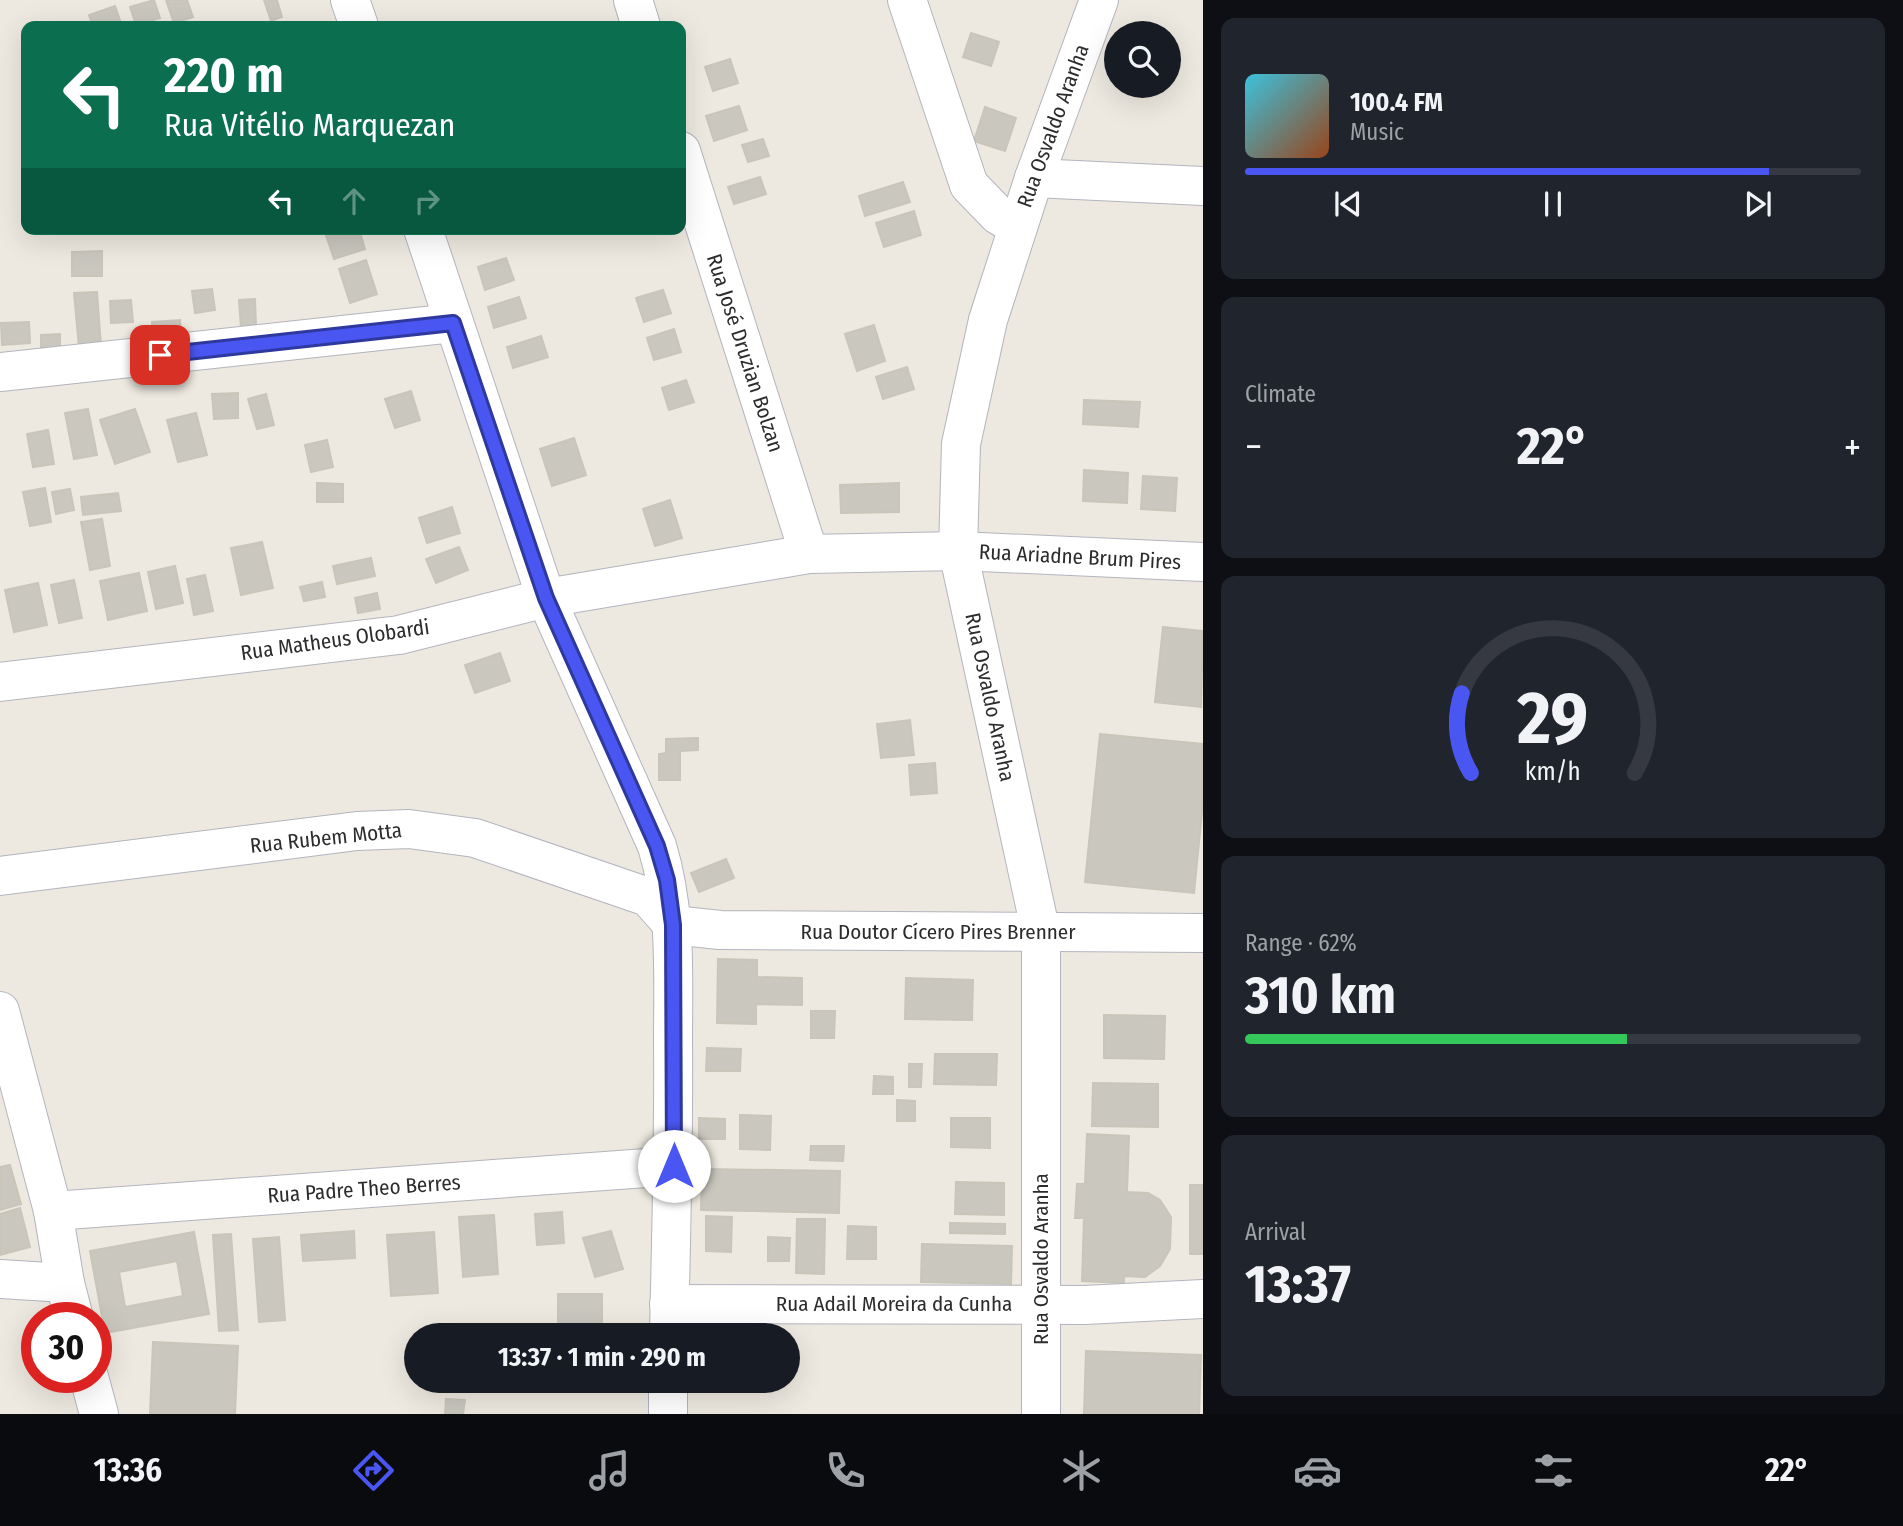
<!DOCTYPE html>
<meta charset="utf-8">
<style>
:root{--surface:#171b24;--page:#20242c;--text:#f1f3f6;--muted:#9ea1a6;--line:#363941;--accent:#4956f1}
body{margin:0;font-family:"Fira Sans Condensed",sans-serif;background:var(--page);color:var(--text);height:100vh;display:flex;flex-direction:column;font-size:26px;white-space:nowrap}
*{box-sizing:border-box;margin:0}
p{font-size:23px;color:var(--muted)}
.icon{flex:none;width:38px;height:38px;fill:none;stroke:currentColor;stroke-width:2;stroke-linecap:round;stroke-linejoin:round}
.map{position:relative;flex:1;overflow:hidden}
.details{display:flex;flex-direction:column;gap:18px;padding:18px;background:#0d0f14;width:700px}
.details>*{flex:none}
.banner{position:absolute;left:21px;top:21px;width:665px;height:214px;border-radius:14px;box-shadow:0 7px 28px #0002;background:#0b6e4f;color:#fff;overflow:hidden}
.buttons{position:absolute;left:1104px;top:21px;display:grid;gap:14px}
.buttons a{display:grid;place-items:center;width:77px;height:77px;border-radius:50%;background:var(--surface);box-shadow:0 7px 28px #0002;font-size:35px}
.speed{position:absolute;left:21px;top:1302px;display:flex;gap:14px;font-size:35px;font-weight:700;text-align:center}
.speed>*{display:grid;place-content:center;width:91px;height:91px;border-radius:50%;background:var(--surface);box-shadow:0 7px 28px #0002;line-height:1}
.speed .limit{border:10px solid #d22;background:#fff;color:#111}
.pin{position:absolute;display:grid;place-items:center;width:60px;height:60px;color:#fff;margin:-30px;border-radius:14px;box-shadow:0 4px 10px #0006}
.me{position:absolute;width:77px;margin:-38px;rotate:0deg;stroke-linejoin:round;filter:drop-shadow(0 0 5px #0008)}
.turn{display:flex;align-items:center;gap:24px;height:147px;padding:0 28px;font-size:32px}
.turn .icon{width:91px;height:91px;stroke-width:2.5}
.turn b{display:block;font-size:49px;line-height:60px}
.lanes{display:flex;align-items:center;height:66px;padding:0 28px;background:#0003;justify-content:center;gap:35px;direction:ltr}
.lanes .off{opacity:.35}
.big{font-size:52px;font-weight:700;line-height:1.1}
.details .widget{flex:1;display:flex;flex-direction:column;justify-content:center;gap:10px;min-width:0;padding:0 24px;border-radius:14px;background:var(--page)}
.details .dial{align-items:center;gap:0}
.dial svg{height:182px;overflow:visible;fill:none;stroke:var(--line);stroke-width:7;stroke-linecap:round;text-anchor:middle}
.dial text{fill:var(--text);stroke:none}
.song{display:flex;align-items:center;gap:21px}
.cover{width:84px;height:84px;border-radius:10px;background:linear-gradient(135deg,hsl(190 70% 55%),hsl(20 70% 35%))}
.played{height:7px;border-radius:4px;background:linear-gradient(90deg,var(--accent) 85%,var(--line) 85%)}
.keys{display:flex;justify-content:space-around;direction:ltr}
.heat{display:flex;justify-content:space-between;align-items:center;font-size:38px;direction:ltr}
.charge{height:10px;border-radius:5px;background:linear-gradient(90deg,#34c759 62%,var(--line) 0)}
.trip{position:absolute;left:404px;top:1323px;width:396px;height:70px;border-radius:35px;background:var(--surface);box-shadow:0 7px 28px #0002;font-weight:700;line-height:70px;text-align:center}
.tabs{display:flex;height:112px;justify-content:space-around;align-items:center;background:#090b0e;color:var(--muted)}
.tabs .icon{width:49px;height:49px}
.tabs .active{color:var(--accent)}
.tabs b{font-size:32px;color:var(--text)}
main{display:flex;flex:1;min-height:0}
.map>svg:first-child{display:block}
.building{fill:#c9c7be;stroke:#c9c5b9;stroke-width:2;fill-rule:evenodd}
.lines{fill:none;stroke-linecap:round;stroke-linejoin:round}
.minor-casing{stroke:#b3b4bf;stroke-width:40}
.minor{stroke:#fff;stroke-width:38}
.route-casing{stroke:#2f389d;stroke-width:18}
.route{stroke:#4956f1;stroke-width:12}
.labels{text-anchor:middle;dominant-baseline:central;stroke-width:6;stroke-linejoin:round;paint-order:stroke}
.street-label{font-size:21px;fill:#2c2c2c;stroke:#fff}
</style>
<main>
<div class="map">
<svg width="1203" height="1414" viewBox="0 0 1203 1414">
<rect width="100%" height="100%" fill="#ede9e0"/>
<g class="building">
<polygon points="154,0 160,18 136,25 130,7"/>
<polygon points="166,0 187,0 193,17 174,23"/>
<polygon points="264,0 277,0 282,17 271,21"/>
<polygon points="115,6 122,26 93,26 89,15"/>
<polygon points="971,33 999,42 991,66 963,57"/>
<polygon points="730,59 738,83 713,91 705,67"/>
<polygon points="739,106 747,130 714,141 706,116"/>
<polygon points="985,107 1016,118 1005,151 974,141"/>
<polygon points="763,139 769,156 748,162 742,145"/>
<polygon points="760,177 766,194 734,204 728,187"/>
<polygon points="903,182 910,202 865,216 859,196"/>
<polygon points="914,211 921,235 884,247 876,223"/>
<polygon points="343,229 359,229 365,249 334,259 326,235"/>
<polygon points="102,251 102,276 72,276 72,252"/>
<polygon points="506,258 514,280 485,290 478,267"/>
<polygon points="366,260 377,294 350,303 339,269"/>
<polygon points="212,289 215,310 195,313 192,291"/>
<polygon points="663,290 671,313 644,322 636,298"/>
<polygon points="97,292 101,346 79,348 74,293"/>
<polygon points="519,297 526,318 494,328 488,307"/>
<polygon points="255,299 256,327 241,328 239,300"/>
<polygon points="131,300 133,322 111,323 110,301"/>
<polygon points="180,320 181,334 153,336 152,322"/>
<polygon points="29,322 30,343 2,345 1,323"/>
<polygon points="874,325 885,361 857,371 845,334"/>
<polygon points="674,329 681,352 654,360 647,338"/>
<polygon points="60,334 60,347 41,348 41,335"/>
<polygon points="541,336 548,357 513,368 507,347"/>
<polygon points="907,367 914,389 883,399 876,377"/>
<polygon points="686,380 694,402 669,410 662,388"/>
<polygon points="411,391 420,420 395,428 385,399"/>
<polygon points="238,393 238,418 214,419 212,394"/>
<polygon points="266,394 274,425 257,429 248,399"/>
<polygon points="1084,400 1140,402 1138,427 1083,424"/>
<polygon points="88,409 97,455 74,459 65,413"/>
<polygon points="135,409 150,452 115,464 100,420"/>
<polygon points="196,413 207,455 178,462 167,420"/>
<polygon points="48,430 54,464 33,467 27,434"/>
<polygon points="574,438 586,475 552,486 540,449"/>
<polygon points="327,440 333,467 311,472 305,445"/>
<polygon points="1084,470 1128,473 1127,503 1083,501"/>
<polygon points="1143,476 1177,478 1175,511 1141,509"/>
<polygon points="317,483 343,484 343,502 317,502"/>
<polygon points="899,483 899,512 841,513 840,485"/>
<polygon points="45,488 51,522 30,526 23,492"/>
<polygon points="70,489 74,510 56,514 52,492"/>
<polygon points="118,493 121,511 83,515 81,497"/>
<polygon points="670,500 682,538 655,546 643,509"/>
<polygon points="452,507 460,533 427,543 419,518"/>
<polygon points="102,519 110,566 90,570 81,522"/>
<polygon points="262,542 273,588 241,595 231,548"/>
<polygon points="459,547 468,570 436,583 426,559"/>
<polygon points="371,558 375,576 337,584 333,566"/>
<polygon points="175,566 183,603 156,609 148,572"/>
<polygon points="139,573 147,611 108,620 100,581"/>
<polygon points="205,575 213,611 194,615 187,579"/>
<polygon points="74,580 82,618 59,623 51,585"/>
<polygon points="322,582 325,597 304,601 300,587"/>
<polygon points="38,583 47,625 14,632 5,590"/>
<polygon points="377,593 380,609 358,613 355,598"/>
<polygon points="1163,627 1203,631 1201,707 1155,702"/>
<polygon points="500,653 510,681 475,693 465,665"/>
<polygon points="910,720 914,755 881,758 877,724"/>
<polygon points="1100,734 1203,744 1203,802 1194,893 1085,882"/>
<polygon points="698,738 698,750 680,751 680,780 659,780 659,754 666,753 666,739"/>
<polygon points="935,763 937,793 911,795 909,765"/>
<polygon points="726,859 734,878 699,892 691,873"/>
<polygon points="718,959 757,960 757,977 802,978 802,1005 756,1004 756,1024 717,1023"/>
<polygon points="906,978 973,980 972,1020 905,1019"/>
<polygon points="811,1011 835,1011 834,1038 811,1038"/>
<polygon points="1104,1015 1165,1016 1164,1059 1104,1058"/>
<polygon points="707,1048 741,1049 740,1071 706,1071"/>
<polygon points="935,1054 997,1054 996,1085 934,1084"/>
<polygon points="909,1064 922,1064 921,1087 909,1087"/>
<polygon points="874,1076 893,1077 893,1094 873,1094"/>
<polygon points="1093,1083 1158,1084 1158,1127 1092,1126"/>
<polygon points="897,1100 915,1101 915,1121 897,1121"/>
<polygon points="740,1115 771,1116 770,1150 740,1149"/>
<polygon points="699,1118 725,1119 725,1139 699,1139"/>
<polygon points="951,1118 990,1118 990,1148 951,1147"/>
<polygon points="1087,1134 1129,1136 1127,1192 1148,1193 1160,1200 1171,1217 1170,1249 1160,1266 1145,1277 1124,1276 1124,1283 1082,1281 1084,1218 1075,1218 1077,1184 1085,1184"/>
<polygon points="811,1146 844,1146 843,1161 810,1160"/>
<polygon points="10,1165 21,1204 0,1210 0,1167"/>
<polygon points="702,1169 840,1171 839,1213 701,1210"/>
<polygon points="956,1182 1004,1183 1004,1215 955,1214"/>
<rect x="1190" y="1185" width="13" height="69"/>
<polygon points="20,1208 30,1247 0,1255 0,1214"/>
<polygon points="562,1212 564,1243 537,1245 535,1214"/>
<polygon points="494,1215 498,1274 463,1277 459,1217"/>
<polygon points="706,1216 732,1217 731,1252 706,1251"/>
<polygon points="797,1219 825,1219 824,1274 796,1273"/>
<polygon points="950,1223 1005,1224 1005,1234 950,1233"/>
<polygon points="848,1226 876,1227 876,1259 847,1259"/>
<polygon points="354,1231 355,1258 303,1261 301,1235"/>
<polygon points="611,1231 623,1269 595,1277 583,1238"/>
<path d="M194 1232 209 1314 105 1333 90 1251ZM177 1261 183 1296 125 1307 119 1272Z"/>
<polygon points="434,1232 438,1293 391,1296 387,1235"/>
<polygon points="231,1234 238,1330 219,1331 213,1235"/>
<polygon points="279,1237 285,1320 259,1322 253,1239"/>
<polygon points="768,1237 790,1238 789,1261 768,1261"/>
<polygon points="922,1244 1012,1246 1011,1284 921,1282"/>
<rect x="558" y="1294" width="44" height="33"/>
<polygon points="153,1342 238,1346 235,1414 150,1414"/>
<polygon points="1086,1351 1201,1355 1199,1414 1084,1414"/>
<polygon points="446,1399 465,1400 463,1414 445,1414"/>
</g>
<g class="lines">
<defs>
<g id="minor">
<polyline points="350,0 359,26"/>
<polyline points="633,0 641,26"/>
<polyline points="907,0 969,185 998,215 1018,227"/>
<polyline points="681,151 809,554"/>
<polyline points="1034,178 1203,186"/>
<path d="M423 229 546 598 657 846C677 912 673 973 673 1042 674 1140 671 1237 669 1335"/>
<polyline points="0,372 453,323"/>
<polyline points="0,682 399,635 546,598 809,554 958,551 1203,562"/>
<polyline points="0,876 357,831 409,829 475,838 648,897 673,925"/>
<polyline points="673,925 720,930 1203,933"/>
<polyline points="0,1011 53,1211 65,1283 74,1318"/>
<polyline points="53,1211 674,1166"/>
<polyline points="0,1279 65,1283"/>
<polyline points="669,1304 1085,1305 1203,1299"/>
<polyline points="89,1377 99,1414"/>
<polyline points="668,1414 668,1381"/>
<polyline points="1041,1414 1041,933 958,551 961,444 988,320 1034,178 1099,0"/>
</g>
</defs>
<use href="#minor" class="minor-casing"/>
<use href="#minor" class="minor"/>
</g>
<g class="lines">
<defs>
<polyline id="route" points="160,355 453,323 546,598 657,846 667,880 673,925 674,1166"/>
</defs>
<use href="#route" class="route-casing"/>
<use href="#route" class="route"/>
</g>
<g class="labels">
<g class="street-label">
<text transform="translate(1053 126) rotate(-70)">Rua Osvaldo Aranha</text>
<text transform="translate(745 353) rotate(72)">Rua José Druzian Bolzan</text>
<text transform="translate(1080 557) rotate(3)">Rua Ariadne Brum Pires</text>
<text transform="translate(335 640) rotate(-8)">Rua Matheus Olobardi</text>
<text transform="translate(990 697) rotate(78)">Rua Osvaldo Aranha</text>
<text transform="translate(326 838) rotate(-6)">Rua Rubem Motta</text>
<text x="938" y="932">Rua Doutor Cícero Pires Brenner</text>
<text transform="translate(364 1189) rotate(-4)">Rua Padre Theo Berres</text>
<text transform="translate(1041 1259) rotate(-90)">Rua Osvaldo Aranha</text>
<text x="894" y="1304">Rua Adail Moreira da Cunha</text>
</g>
</g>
</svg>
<div class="buttons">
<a><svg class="icon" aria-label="search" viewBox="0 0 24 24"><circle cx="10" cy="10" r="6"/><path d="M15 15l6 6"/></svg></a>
</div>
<div class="speed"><div class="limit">30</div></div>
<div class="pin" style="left:160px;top:355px;background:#d93025"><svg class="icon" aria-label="arrive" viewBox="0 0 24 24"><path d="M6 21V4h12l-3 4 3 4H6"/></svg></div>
<svg class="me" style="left:674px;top:1166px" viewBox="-20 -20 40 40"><circle r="19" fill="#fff"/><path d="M0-13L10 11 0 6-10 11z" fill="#4956f1"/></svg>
<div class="trip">13:37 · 1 min · 290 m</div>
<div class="banner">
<div class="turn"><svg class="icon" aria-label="left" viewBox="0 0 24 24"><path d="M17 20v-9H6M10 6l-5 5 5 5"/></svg><div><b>220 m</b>Rua Vitélio Marquezan</div></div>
<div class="lanes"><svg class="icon" aria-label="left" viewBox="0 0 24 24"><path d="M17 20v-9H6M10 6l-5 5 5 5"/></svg><svg class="icon off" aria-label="ahead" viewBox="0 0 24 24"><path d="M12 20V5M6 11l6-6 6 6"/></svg><svg class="icon off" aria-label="right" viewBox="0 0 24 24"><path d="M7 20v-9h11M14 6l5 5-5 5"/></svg></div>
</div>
</div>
<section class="details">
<div class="widget">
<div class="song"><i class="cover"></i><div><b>100.4 FM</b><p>Music</p></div></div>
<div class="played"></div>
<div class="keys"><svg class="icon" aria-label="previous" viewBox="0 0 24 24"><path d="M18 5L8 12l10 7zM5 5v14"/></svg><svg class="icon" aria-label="pause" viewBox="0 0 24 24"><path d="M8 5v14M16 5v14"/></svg><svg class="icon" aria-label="next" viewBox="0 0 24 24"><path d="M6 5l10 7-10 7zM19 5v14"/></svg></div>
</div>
<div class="widget"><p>Climate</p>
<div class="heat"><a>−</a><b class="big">22°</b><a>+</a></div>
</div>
<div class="widget dial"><svg viewBox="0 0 100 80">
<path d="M14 69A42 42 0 1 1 86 69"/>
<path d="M14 69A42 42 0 0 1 10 34" stroke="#4956f1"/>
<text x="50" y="56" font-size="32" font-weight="700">29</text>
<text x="50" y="72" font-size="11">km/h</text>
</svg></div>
<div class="widget"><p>Range · 62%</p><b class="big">310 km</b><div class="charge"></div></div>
<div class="widget"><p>Arrival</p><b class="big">13:37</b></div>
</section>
</main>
<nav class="tabs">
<b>13:36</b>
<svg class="icon active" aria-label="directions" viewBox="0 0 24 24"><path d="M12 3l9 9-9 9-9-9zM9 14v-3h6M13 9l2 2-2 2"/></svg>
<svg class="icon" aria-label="music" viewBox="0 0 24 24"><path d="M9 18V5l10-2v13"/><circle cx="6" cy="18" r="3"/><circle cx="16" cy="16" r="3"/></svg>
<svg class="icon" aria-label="phone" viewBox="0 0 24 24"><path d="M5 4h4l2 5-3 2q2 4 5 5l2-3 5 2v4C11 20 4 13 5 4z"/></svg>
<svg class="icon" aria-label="climate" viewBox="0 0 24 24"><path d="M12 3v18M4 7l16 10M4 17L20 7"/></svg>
<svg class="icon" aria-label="car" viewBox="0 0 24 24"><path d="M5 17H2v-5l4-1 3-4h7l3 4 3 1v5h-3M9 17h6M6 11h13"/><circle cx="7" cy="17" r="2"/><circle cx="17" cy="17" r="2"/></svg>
<svg class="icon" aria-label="filters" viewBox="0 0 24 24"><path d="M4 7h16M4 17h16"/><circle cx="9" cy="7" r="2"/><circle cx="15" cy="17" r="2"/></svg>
<b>22°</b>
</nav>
